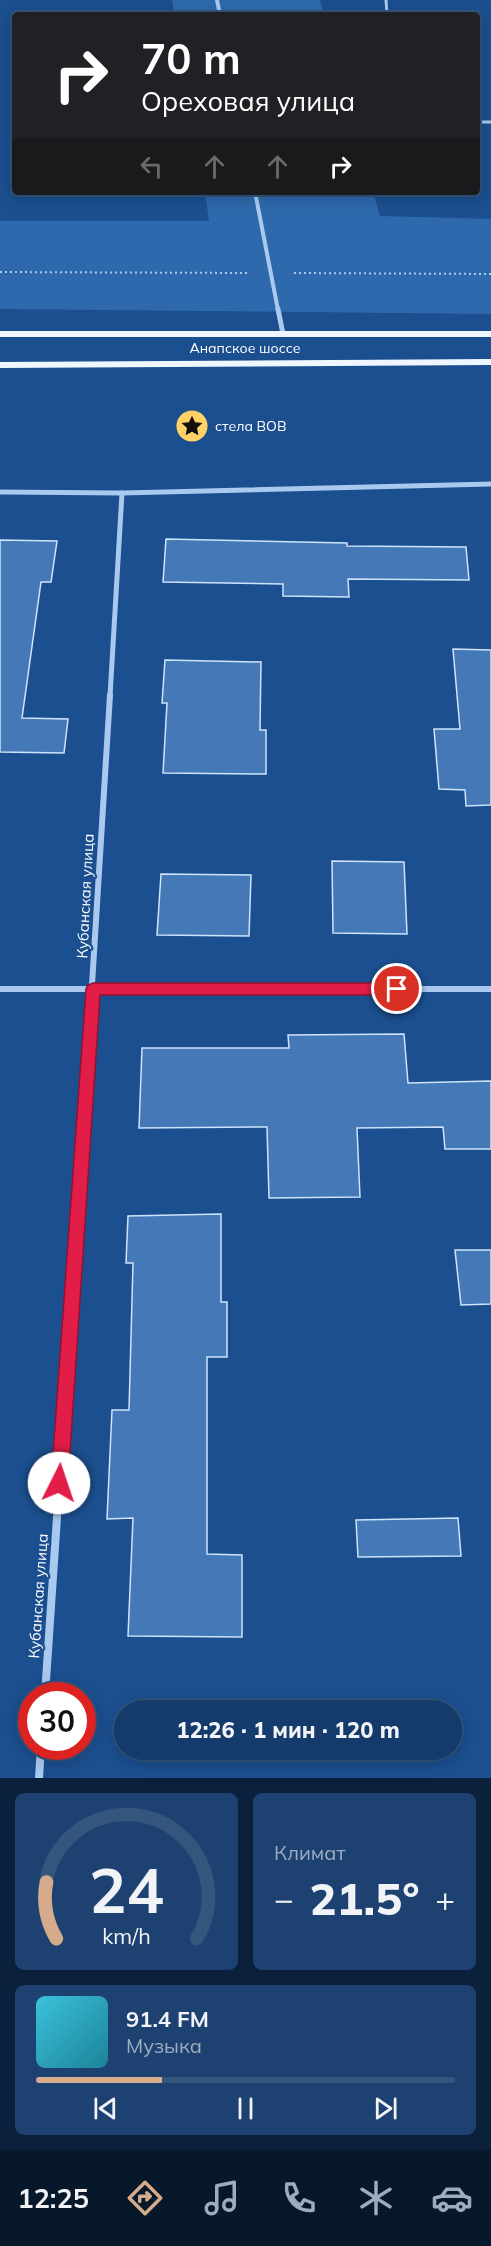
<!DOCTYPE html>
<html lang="ru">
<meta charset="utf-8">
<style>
:root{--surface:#143b6b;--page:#1d4271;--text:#f1f3f6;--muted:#9dadc1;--line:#33557e;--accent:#d6ab8b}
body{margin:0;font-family:Mulish,sans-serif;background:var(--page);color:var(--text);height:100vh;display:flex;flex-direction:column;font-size:22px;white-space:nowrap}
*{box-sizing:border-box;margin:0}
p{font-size:20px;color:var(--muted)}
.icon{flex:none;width:33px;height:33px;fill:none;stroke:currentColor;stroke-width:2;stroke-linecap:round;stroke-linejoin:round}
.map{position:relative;height:1778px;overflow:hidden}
.sheet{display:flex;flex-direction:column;gap:15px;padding:15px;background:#0b203b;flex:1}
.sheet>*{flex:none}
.banner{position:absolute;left:12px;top:12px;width:468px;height:183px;border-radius:6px;box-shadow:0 3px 15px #0003,0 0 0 2px var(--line);background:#202124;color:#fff;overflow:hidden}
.speed{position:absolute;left:18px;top:1682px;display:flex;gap:12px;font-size:30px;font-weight:700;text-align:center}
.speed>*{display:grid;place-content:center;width:78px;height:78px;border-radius:50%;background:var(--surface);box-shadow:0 3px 15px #0003,0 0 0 2px var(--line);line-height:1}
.speed .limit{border:9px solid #d22;background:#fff;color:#111}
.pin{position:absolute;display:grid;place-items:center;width:51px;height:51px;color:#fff;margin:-26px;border:3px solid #fff;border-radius:50%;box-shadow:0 2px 6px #0007}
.me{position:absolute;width:66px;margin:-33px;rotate:4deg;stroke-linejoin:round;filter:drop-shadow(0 0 4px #0008)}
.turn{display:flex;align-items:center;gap:21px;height:126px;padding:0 30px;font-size:27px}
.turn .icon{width:78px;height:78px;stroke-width:2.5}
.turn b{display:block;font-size:42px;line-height:51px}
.lanes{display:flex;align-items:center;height:57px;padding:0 30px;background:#0003;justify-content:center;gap:30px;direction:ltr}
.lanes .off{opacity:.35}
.big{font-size:45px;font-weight:800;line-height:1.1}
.sheet .widget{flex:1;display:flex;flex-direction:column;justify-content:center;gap:9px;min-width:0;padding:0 21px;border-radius:9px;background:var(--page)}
.sheet .dial{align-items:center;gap:0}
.dial svg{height:156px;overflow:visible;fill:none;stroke:var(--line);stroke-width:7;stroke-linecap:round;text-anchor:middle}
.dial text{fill:var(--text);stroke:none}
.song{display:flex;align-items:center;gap:18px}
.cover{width:72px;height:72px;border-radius:9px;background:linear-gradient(135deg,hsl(190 70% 55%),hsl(190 70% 35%))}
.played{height:6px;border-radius:3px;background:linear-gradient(90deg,var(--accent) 30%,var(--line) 30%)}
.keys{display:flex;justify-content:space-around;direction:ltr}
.heat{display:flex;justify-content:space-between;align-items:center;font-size:33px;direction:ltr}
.sheet .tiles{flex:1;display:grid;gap:15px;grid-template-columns:1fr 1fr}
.widget:last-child{grid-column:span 2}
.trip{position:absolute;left:114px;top:1700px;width:348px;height:60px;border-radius:30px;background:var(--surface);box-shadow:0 3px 15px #0003,0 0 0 2px var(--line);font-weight:800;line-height:60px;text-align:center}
.menu{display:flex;height:96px;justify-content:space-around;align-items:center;background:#08182b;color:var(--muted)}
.menu .icon{width:42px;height:42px}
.menu .current{color:var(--accent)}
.menu b{font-size:27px;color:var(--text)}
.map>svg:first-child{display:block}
.green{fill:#2e69ad}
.building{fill:#4478b7;stroke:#cfe3fa;stroke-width:1.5}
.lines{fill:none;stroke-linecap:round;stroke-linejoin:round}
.path{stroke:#a9c9ee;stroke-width:2;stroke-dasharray:2 3;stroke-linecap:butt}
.service{stroke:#a9c9ee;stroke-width:3}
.minor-far3{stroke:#a9c9ee;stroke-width:4}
.minor-far2{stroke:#a9c9ee;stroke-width:5}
.minor-far1{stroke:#a9c9ee;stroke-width:6}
.minor{stroke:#a9c9ee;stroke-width:8}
.primary{fill:#f0f6ff;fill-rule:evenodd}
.route{fill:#e11d48;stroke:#92132f;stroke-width:1.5}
.labels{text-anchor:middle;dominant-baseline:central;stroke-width:4.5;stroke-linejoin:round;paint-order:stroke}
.far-street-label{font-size:14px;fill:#fff;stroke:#1b4f8f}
.far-poi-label{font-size:14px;fill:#fff;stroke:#1b4f8f;text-anchor:start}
.street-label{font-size:15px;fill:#fff;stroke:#1b4f8f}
</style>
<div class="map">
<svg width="491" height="1778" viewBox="0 0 491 1778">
<rect width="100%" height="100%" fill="#1b4f8f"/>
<g class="green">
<polygon points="172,0 320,0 324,15 174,15"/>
<polygon points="205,192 373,192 380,216 491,219 491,314 0,309 0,221 209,221"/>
</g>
<g class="building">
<polygon points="166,539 347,543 347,546 466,547 469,580 348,579 349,597 283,596 283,584 163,582"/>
<polygon points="0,540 57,541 51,582 41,582 22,718 68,719 64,753 0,752"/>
<polygon points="453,649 491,650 491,805 466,806 465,790 439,789 434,729 460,729"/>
<polygon points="165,660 261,662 260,730 266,730 266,774 163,773 167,703 162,703"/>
<polygon points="332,861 404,862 407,934 333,933"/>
<polygon points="161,874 251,875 249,936 157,935"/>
<polygon points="404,1034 408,1083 491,1081 491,1149 445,1149 443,1127 357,1128 360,1197 269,1198 267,1127 139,1128 142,1048 289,1048 288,1035"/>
<polygon points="221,1214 221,1302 227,1302 227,1357 207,1357 207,1554 242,1555 242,1637 128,1636 133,1518 107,1519 112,1410 129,1410 133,1263 126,1263 128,1216"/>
<polygon points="455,1250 491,1250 491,1304 461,1305"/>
<polygon points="458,1518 461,1556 358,1557 356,1520"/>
</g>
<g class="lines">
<g class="path">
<polyline points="0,272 247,273"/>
<polyline points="294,273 491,274"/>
</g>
<g class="service">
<polyline points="386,0 387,15"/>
<polyline points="477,122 491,122"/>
</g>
<g class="minor-far3">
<polyline points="217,0 220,15"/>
<polyline points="255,192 278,310"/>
</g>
<g class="minor-far2">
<polyline points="278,309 283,334"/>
<polyline points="0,492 122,493 491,484"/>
<polyline points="110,696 122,493"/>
</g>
<g class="minor-far1">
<polyline points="0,989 491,989"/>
<polyline points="80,1178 110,695"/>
</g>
<g class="minor">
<polyline points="45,1695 80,1177"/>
<polyline points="39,1778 41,1746"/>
</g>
<g class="primary">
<rect x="0" y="331" width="491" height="6"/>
<polygon points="491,359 491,365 0,368 0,362"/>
</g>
</g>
<polygon class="route" points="93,983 397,983 402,984 404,989 402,993 397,995 100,995 68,1483 65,1489 59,1492 53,1489 51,1483 86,989 88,985"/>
<defs>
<symbol id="sight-disc" viewBox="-11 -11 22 22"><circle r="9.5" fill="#ffd166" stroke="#1b4f8f"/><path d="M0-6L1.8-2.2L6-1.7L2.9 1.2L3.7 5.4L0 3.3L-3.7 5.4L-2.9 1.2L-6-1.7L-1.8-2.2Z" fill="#111"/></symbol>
</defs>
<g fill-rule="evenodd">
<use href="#sight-disc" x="173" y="407" width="38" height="38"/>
</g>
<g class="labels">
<g class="far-street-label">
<text x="245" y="348">Анапское шоссе</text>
</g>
<g class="far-poi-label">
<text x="215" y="426">стела ВОВ</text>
</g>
<g class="street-label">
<text transform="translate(85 896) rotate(-87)">Кубанская улица</text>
<text transform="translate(38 1596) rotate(-86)">Кубанская улица</text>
</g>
</g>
</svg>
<div class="speed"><div class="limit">30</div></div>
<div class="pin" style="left:397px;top:989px;background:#d93025"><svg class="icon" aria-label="arrive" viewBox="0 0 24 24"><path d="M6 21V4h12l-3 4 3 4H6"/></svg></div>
<svg class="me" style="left:59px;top:1483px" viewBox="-20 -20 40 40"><circle r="19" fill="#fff"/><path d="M0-13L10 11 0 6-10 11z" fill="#e11d48"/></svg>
<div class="trip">12:26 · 1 мин · 120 m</div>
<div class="banner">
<div class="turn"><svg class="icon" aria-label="right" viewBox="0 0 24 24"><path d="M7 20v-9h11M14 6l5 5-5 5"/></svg><div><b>70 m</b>Ореховая улица</div></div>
<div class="lanes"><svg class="icon off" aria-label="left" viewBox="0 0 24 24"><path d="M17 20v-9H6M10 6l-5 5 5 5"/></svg><svg class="icon off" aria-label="ahead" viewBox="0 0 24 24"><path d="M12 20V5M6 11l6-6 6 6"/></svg><svg class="icon off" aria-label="ahead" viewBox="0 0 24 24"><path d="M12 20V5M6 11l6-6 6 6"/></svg><svg class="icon" aria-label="right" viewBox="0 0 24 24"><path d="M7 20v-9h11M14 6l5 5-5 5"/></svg></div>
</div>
</div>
<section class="sheet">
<div class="tiles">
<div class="widget dial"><svg viewBox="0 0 100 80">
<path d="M14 69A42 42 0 1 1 86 69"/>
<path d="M14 69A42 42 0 0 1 9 40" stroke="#d6ab8b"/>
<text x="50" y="56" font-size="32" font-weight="700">24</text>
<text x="50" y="72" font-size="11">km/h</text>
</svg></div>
<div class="widget"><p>Климат</p>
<div class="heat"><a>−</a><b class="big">21.5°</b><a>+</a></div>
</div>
<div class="widget">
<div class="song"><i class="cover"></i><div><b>91.4 FM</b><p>Музыка</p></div></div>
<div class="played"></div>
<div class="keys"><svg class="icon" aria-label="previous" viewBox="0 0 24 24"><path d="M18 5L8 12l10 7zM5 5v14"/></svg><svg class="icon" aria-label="pause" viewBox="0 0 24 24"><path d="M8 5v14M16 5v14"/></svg><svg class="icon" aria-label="next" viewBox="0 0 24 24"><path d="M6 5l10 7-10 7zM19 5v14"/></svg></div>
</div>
</div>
</section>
<nav class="menu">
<b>12:25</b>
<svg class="icon current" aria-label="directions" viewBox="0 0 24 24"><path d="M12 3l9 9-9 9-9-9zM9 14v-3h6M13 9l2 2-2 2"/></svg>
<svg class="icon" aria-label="music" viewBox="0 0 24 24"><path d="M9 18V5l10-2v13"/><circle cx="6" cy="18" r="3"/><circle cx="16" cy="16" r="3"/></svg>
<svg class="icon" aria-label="phone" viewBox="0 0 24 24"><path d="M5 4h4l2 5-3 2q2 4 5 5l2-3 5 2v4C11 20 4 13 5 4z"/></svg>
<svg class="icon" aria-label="climate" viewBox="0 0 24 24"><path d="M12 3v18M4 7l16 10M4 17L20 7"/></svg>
<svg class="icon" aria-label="car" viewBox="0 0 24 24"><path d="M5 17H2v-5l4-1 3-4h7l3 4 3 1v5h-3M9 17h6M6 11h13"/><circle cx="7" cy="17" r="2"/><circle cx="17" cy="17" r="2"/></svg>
</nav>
